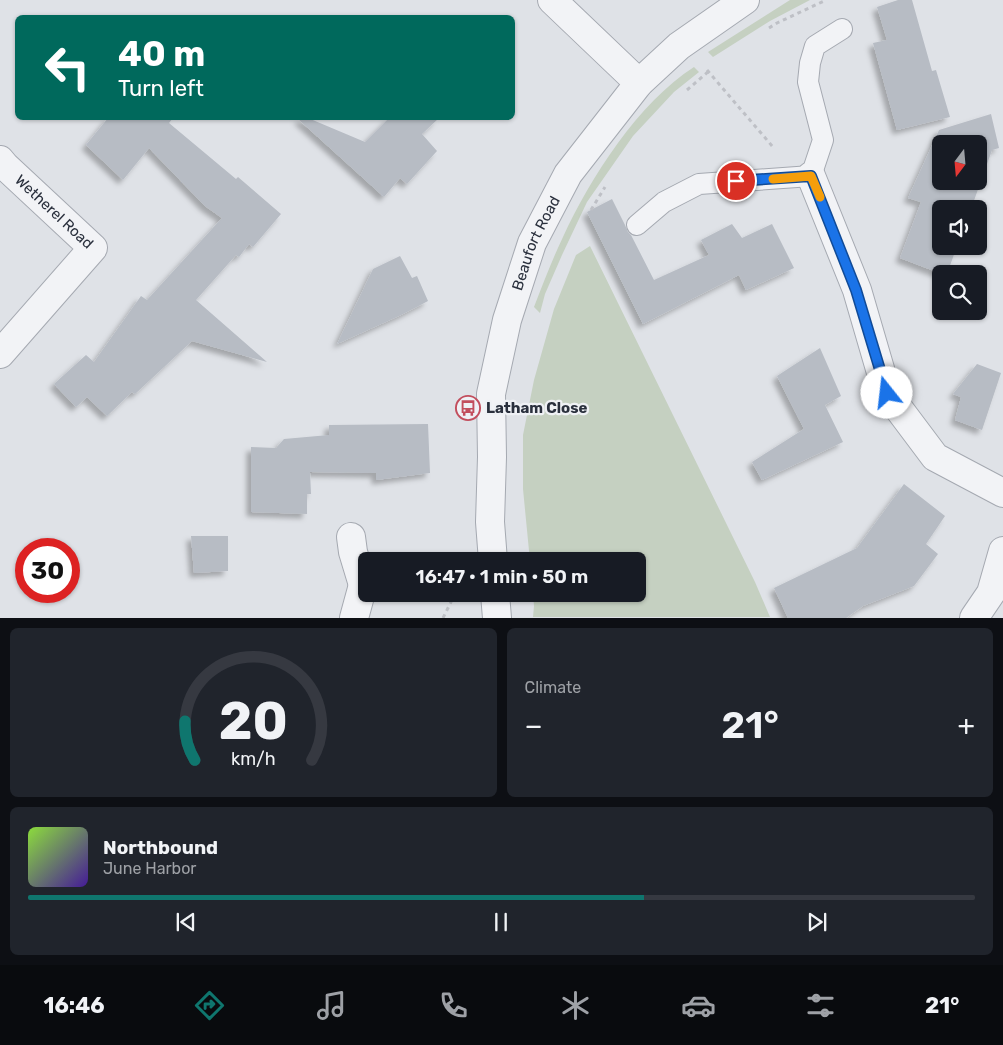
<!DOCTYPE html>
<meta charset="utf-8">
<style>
:root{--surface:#171b24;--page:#20242c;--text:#f1f3f6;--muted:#9ea1a6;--line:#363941;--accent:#0f766e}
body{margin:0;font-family:Rubik,sans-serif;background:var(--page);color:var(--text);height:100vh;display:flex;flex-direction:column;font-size:19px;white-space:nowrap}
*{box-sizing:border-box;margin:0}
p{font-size:16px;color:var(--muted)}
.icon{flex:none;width:28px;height:28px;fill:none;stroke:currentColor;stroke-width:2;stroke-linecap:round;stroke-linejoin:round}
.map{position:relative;height:618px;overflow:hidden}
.sheet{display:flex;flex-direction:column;gap:10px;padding:10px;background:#0d0f14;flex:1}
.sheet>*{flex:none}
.guide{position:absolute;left:15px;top:15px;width:500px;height:105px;border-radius:8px;box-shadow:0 1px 4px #0004;background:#00695c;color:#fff;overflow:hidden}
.needle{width:32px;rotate:196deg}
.buttons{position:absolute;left:932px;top:135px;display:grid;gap:10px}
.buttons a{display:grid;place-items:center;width:55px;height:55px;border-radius:8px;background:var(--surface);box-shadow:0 1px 4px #0004;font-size:25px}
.speed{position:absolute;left:15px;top:538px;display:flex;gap:10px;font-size:25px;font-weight:700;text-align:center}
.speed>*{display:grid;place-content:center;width:65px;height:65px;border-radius:50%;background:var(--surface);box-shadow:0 1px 4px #0004;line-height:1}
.speed .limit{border:8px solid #d22;background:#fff;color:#111}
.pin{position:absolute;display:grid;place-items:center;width:42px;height:42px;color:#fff;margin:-21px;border:2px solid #fff;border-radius:50%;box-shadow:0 1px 5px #0007}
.me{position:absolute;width:55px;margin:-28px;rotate:344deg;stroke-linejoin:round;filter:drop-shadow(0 0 4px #0008)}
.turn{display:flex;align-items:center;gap:18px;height:105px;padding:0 20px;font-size:22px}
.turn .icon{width:65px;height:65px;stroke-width:2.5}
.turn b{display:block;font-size:35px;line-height:42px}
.big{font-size:38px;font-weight:600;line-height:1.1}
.sheet .widget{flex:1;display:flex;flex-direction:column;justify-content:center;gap:8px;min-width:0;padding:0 18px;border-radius:8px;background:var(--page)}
.sheet .dial{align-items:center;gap:0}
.dial svg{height:130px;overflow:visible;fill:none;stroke:var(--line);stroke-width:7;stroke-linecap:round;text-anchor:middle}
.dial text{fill:var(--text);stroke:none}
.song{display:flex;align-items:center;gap:15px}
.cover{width:60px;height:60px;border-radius:8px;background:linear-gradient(135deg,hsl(90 70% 55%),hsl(260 70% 35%))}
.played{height:5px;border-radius:2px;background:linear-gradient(90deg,var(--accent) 65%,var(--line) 65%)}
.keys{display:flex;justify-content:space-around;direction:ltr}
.heat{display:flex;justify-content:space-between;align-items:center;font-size:28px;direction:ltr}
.sheet .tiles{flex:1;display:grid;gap:10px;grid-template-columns:1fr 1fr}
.widget:last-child{grid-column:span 2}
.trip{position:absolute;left:358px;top:552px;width:288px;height:50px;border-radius:8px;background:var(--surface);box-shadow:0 1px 4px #0004;font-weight:600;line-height:50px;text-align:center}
.menu{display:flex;height:80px;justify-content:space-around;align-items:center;background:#090b0e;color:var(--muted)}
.menu .icon{width:35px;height:35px}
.menu .selected{color:var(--accent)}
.menu b{font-size:22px;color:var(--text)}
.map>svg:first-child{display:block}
.green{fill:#c5d0c1}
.building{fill:#b7bcc4;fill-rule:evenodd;filter:url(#shadow)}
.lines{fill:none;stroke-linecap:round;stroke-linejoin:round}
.service-casing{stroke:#a5a9b1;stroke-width:22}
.minor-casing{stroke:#a5a9b1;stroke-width:30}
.tertiary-casing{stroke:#a5a9b1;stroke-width:30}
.path{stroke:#bec0c6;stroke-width:3;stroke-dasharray:4 4;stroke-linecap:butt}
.service{stroke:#f2f3f6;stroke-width:20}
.minor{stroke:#f2f3f6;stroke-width:28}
.tertiary{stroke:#f2f3f6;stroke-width:28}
.route-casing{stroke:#114b97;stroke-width:12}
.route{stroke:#1a73e8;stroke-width:9}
.slow{stroke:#f59e0b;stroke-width:9}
.labels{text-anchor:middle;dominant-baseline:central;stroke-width:4.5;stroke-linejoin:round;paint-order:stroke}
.street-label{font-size:15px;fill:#2a303d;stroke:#eff1f5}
.poi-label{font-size:15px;font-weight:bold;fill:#2a303d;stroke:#eff1f5;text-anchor:start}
</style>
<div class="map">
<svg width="1003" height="618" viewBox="0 0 1003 618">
<defs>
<filter id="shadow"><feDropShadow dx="-4.5" dy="4.5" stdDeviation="2.5" flood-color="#0004"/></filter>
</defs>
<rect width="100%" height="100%" fill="#dfe2e7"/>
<g class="green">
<polygon points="790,0 810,0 770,21 713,57 708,52"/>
<path d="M694 67 699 72 674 92 633 136 587 202 562 255 545 294 540 313 534 307C543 284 552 260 563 237 590 178 639 102 694 67Z"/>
<polygon points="590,246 755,582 770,617 533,617 534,606 533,594 636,594 636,561 530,561 523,489 523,435 534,380 554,309 576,255"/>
</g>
<g class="building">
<polygon points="898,0 912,0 932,71 936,70 950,117 897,130 873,43 887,40 877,7"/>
<path d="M991 114 999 148 992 150 971 209H941V246H957L947 274H942L900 258 921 202 908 198 939 130ZM941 144H979V181H941Z"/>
<polygon points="108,118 173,118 169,123 236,179 238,177 281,214 253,247 249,244 239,257 236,255 196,300 267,362 192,341 135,394 132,392 107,416 87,397 76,407 54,384 86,355 94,362 141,296 147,300 222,218 205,206 149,148 123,180 86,145"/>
<polygon points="300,118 308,118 365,142 389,118 439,118 422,134 437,151 407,184 400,178 384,197 298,119"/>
<polygon points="612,199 625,225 628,232 631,235 654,280 709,255 701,240 732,224 742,238 772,224 794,268 746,290 739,275 643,324 587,212"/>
<polygon points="400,256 412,278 417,276 428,301 401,315 337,344 373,269"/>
<polygon points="820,348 841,396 825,405 843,442 762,480 752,462 804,429 777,376"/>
<polygon points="977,364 1001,373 982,430 955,420 961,397 953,394"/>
<polygon points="428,424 430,473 376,480 376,473 310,472 311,494 307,494 307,514 251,512 251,447 276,448 284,439 329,435 329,425"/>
<polygon points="904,484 945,516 926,544 938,554 914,586 863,606 846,618 788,618 774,588 857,548"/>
<polygon points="191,536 228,536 228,571 194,573"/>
</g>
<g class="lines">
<defs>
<polyline id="service" points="637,225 664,202 699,184 811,176 823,140 808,82 810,63 815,46 842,29"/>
<g id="minor">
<polyline points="552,0 639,83"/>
<path id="s1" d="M0 160 5 166 93 248 0 354"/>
<polyline points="811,176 857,290 887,393 935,457 1003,493"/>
<polyline points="351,537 353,552 363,585"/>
<polyline points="354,618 363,585 366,585"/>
<polyline points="974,618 991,593 1003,551"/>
</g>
<g id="tertiary">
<path id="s2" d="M493 561 490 522 492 457 491 394 507 320 532 243 568 174 639 83 679 46 745 0"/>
<polyline points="495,594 497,618"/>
</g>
</defs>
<use href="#service" class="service-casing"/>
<use href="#minor" class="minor-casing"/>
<use href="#tertiary" class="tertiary-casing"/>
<g class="path">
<polyline points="769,28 777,23 824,1"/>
<polyline points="707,70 773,147"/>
<polyline points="687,90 709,71"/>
<polyline points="591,210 605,187"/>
<polyline points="443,618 455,594"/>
</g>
<use href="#service" class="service"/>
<use href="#minor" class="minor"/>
<use href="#tertiary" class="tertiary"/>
</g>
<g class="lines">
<defs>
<polyline id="route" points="736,181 811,176 856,290 887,393"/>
</defs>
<use href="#route" class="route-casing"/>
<use href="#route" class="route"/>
<polyline class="slow" points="773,179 811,176 820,197"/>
</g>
<defs>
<symbol id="bus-ring" viewBox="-11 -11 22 22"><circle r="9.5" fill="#eff1f5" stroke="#c24e5d" stroke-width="1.5"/><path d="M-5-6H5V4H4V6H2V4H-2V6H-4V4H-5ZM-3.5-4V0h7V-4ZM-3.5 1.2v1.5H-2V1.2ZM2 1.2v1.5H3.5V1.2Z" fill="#c24e5d"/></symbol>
</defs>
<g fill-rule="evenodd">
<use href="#bus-ring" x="454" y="394" width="28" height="28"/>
</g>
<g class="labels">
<g class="street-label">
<text stroke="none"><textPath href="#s1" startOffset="75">Wetherel Road</textPath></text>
<text stroke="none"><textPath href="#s2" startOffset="325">Beaufort Road</textPath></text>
</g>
<g class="poi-label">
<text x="486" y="408">Latham Close</text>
</g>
</g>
</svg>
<div class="buttons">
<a><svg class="needle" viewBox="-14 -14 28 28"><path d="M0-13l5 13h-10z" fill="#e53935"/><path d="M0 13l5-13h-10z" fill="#9ea1a6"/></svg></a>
<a><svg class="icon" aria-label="sound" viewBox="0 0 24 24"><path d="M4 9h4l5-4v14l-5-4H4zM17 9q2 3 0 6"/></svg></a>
<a><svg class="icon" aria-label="search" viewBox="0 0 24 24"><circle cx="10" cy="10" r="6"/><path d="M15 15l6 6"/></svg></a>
</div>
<div class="speed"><div class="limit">30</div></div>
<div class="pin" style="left:736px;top:181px;background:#d93025"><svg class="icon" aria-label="arrive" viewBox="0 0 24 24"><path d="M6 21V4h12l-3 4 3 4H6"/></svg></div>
<svg class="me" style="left:887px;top:393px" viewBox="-20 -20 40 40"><circle r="19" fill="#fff"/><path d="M0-13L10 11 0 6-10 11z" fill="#1a73e8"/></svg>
<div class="trip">16:47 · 1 min · 50 m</div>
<div class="guide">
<div class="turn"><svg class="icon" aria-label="left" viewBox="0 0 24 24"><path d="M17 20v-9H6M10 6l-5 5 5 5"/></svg><div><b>40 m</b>Turn left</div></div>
</div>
</div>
<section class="sheet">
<div class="tiles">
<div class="widget dial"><svg viewBox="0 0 100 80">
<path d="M14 69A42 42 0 1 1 86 69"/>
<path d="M14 69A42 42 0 0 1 8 45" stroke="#0f766e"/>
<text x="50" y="56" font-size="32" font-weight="700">20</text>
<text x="50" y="72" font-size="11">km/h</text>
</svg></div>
<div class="widget"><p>Climate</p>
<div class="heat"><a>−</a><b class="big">21°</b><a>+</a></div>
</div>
<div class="widget">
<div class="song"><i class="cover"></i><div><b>Northbound</b><p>June Harbor</p></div></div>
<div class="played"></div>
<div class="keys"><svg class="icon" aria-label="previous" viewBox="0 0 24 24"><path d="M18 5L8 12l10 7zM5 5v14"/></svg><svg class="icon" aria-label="pause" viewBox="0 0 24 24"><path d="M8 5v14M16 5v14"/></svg><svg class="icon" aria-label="next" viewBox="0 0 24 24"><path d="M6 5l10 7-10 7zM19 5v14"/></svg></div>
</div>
</div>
</section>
<nav class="menu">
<b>16:46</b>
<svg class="icon selected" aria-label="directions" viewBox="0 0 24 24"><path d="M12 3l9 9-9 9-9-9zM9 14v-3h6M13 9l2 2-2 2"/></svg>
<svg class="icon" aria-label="music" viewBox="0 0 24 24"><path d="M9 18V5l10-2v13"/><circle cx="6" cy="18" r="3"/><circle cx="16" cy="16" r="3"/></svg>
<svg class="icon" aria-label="phone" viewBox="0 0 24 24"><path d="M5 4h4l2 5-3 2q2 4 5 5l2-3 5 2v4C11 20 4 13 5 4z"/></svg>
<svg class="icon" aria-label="climate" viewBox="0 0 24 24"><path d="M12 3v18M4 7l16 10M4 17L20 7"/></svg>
<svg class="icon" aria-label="car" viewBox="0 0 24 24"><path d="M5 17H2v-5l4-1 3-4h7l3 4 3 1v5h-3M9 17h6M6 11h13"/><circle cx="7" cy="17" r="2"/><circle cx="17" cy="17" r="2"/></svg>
<svg class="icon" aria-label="filters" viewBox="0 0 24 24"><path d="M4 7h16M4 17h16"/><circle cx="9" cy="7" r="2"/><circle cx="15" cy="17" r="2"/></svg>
<b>21°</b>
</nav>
